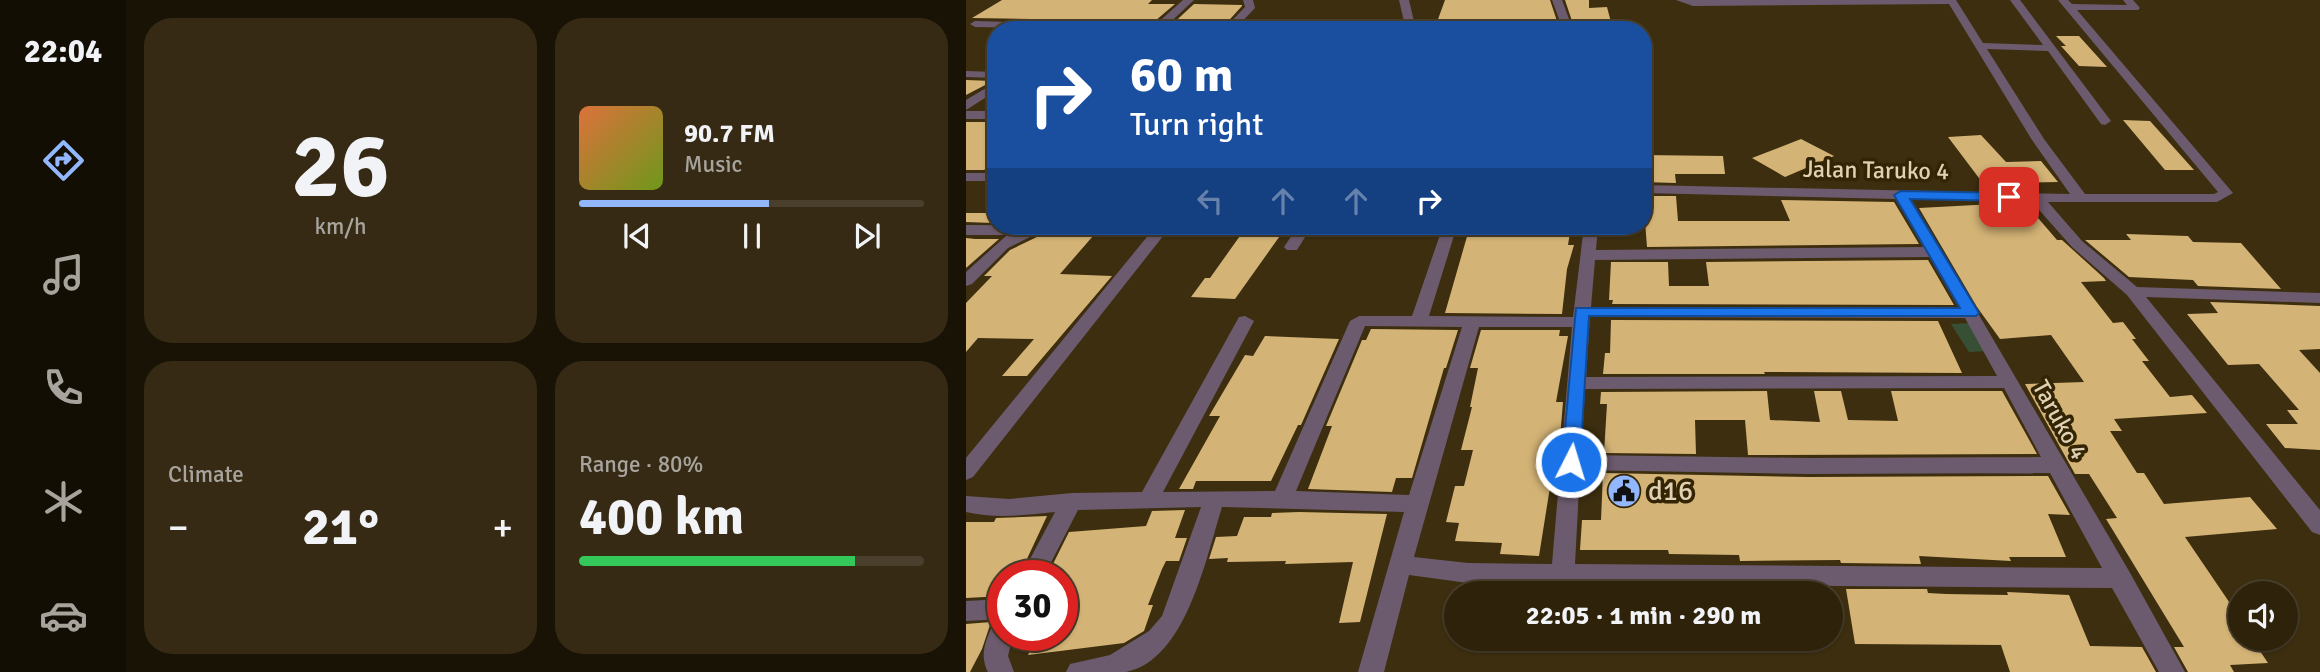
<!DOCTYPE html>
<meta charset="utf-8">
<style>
:root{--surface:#2e220b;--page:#362a14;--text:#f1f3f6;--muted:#a7a49d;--line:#493f2c;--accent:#92b7fd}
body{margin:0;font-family:Signika,sans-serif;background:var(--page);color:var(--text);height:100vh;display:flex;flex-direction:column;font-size:26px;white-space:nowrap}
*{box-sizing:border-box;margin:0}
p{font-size:23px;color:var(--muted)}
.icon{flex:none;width:38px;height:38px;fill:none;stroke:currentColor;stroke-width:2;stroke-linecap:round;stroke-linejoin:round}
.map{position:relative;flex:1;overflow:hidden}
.details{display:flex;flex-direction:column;gap:18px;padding:18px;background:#191306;width:840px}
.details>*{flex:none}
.hud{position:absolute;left:21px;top:21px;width:665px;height:214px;border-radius:28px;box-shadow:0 2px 5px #0004,0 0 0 2px var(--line);background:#1a4fa0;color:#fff;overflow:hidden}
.tools{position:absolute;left:1262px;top:581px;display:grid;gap:14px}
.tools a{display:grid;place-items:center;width:70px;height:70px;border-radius:50%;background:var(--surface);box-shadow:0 2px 5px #0004,0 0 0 2px var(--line);font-size:35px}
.speed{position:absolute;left:21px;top:560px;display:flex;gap:14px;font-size:35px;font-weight:700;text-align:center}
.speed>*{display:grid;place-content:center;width:91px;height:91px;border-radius:50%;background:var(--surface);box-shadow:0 2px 5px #0004,0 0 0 2px var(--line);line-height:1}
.speed .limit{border:10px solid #d22;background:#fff;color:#111}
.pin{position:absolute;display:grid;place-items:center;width:60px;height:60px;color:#fff;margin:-30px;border-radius:14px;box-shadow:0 4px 10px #0006}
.me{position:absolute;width:77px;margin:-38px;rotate:5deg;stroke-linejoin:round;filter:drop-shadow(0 0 5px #0008)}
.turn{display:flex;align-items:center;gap:24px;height:147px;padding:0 28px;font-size:32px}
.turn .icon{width:91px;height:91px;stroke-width:2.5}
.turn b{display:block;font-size:49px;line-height:60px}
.lanes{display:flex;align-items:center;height:66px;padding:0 28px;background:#0003;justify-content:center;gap:35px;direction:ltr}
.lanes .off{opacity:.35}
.big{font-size:52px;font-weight:700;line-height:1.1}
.details .widget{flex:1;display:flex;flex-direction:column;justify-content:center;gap:10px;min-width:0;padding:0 24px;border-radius:28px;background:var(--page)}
.details .dial{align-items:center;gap:0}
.dial b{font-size:91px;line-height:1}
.song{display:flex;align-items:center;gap:21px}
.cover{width:84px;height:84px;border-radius:10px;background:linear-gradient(135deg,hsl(20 70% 55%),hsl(80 70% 35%))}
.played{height:7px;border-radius:4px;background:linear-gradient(90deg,var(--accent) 55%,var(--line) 55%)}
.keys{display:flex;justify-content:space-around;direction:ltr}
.heat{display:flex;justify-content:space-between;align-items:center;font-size:38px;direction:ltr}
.charge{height:10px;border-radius:5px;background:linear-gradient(90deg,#34c759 80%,var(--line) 0)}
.details .tiles{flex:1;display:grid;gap:18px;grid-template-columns:repeat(2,1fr)}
.trip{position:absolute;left:478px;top:581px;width:399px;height:70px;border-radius:35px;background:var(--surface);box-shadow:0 2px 5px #0004,0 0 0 2px var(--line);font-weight:700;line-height:70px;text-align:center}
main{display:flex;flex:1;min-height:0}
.menu{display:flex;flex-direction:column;width:126px;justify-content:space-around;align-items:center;background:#120e04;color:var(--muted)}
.menu .icon{width:49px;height:49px}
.menu .selected{color:var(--accent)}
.menu b{font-size:32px;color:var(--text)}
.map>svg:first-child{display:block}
.green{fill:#375035}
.building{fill:#d4b376}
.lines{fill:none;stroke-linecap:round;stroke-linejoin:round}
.minor{fill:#6c5b6e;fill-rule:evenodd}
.route{fill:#1a73e8;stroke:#114b97;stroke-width:2}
.labels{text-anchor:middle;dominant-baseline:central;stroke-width:7;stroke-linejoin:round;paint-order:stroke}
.street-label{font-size:24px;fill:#e1d1b4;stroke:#332404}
.near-poi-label{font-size:28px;fill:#e1d1b4;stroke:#332404;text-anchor:start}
</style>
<main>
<nav class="menu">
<b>22:04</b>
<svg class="icon selected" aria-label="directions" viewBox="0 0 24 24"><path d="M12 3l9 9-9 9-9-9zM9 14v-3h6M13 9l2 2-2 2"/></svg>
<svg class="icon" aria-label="music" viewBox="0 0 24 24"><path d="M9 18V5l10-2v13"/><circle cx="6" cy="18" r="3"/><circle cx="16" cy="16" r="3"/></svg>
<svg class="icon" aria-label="phone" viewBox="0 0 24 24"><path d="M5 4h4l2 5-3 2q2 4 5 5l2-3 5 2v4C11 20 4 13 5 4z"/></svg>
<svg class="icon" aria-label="climate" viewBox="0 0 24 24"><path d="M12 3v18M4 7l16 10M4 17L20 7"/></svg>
<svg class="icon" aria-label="car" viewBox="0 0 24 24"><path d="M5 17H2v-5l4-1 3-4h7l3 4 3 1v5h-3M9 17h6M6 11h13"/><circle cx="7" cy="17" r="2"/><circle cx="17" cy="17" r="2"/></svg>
</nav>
<section class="details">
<div class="tiles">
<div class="widget dial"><b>26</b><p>km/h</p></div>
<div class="widget">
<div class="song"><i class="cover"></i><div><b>90.7 FM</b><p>Music</p></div></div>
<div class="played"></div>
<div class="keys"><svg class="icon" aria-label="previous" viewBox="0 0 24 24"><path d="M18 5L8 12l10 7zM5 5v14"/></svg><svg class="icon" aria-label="pause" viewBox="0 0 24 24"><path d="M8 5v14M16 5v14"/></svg><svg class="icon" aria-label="next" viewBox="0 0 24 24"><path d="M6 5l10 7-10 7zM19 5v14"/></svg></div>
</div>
<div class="widget"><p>Climate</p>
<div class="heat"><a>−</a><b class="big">21°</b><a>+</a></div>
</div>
<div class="widget"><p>Range · 80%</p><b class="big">400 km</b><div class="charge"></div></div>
</div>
</section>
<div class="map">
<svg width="1354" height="672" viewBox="0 0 1354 672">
<rect width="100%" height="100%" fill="#3d2e0f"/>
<polygon class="green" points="1004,323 1022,351 1003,352 985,324"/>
<g class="building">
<polygon points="36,0 186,0 182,4 209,4 189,21 6,18"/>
<polygon points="479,0 584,0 594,30 477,27 479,22 471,22"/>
<polygon points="599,0 623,0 623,8 641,7 647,30 609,30"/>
<polygon points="228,4 276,5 276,6 255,29 200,30"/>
<polygon points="1090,36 1113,36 1141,67 1113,66 1095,46 1100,46"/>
<polygon points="0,80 27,81 0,95"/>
<polygon points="1157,120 1184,121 1228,170 1199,170"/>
<polygon points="0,122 30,122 30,161 18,170 0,170"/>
<polygon points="1015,135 1040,162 1075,161 1092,182 1044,183 1049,190 1022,190 982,137"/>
<polygon points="835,139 868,156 819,177 786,158"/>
<polygon points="677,155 757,156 759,174 709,174 710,183 677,182"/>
<polygon points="677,196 710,196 712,221 824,221 815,200 928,202 953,244 681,247"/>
<polygon points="1028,204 1060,204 1091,240 1096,240 1138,278 1140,281 1115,282 1147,323 1157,322 1170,339 1166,339 1183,361 1176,361 1204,397 1226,395 1241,413 1148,419 1156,431 1144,431 1171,473 1178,473 1198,504 1284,497 1311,529 1219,537 1274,618 1274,639 1286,639 1302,663 1264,665 1268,672 1222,672 1208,647 1218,647 1140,519 1151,518 1123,474 1109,474 1059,384 1118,382 1085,335 1034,339 1011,307 953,208"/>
<polygon points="0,213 30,213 30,220 27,223 0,222"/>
<polygon points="281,226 321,226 269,299 225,297 239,278 244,278"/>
<polygon points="504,226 605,226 602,245 608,245 601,269 596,314 479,313"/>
<polygon points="1160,234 1222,236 1227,242 1275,243 1315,289 1232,286 1227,280 1163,277 1119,240 1165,240"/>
<polygon points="73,236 127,236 94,274 146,276 61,376 36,376 68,339 12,338 0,352 0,303 26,276 18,276 44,250"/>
<polygon points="0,238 9,239 33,239 0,268"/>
<polygon points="962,260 988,305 646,304 647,300 643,300 645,262 702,262 703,286 743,286 740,262"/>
<polygon points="1244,302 1354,306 1354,349 1333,350 1354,373 1354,450 1319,448 1300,424 1332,424 1321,410 1333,410 1293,364 1262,365 1221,314 1252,313"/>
<polygon points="645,320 972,321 996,373 798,372 799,374 637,374 639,353 644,353"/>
<polygon points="405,329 492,330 480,368 478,368 446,478 430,478 426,492 342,489 366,426 360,426 396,340 400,340"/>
<polygon points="515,330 594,330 593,336 602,336 590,402 597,402 592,462 588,462 573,556 534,554 536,543 489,541 493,523 480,522 489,486 498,486 507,450 495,450 506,407 504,407 512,368 504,368"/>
<polygon points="299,336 373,339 335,425 332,425 305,481 230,481 227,489 213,489 254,416 243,416 279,355 287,356"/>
<polygon points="801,391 804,420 854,422 848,391 875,391 882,420 932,421 925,391 1036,391 1071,454 782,455 779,420 729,420 730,454 638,453 641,404 634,404 635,392"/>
<polygon points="637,473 842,477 1082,476 1104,515 1082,514 1100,557 1043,557 1045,561 953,556 955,564 875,563 874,560 774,561 773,555 703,554 702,550 614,550 616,520 635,520"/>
<polygon points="219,510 209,538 221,538 213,561 200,561 196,569 182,605 187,605 178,631 158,643 62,655 71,635 96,635 96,576 81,576 103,532 180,526 186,511"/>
<polygon points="333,512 421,514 394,622 373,623 387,562 319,564 320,561 261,562 262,558 243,559 250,537 271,536 278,517 305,517 306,513"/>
<polygon points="81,516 53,576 37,576 37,596 0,598 0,522 28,522 30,518"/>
<polygon points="880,589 961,589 962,593 980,594 1042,595 1041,592 1103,595 1124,646 1176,647 1190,672 1044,672 1035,645 889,644"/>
<polygon points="25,622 16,649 4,672 0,672 0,624"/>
</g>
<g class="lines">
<g class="minor">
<polygon points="217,0 228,0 196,30 9,27 4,24 9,21 188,26"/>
<polygon points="277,0 287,0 289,8 268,30 257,30 279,7"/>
<polygon points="433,0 443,0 450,30 440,30"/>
<polygon points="586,0 596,0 607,30 597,30"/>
<path d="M710 0H990L1017 43 1077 45 1044 0H1054L1145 121 1139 125 1135 124 1082 51 1021 49 1078 139 1119 194H1248L1252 192 1092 0H1102L1106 4 1161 5 1157 0H1167L1174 8 1172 10H1111L1267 193 1251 202H1082L1116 241 1171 287 1354 293V303L1180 297 1354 510V535L1346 532 1161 295 1106 247 1066 202 945 199 1163 571 1219 672H1193L1146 588 502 583 443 575 418 672H392L438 512 256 507C240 558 220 660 160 672 142 672 119 672 100 672L104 664 144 655 183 631 196 616 235 507 112 510 78 576H55L89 512C59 515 30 519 0 512V496L43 499 106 493 176 492 273 317 279 316 288 321 197 492 309 491 384 321 393 316H446L477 226H491L463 316 607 317 618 226H632L630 250 958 247 930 199 677 193V185L1104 194 1066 140 983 4 727 6ZM964 257 993 308 625 307 629 260ZM624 317 999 318 1031 376 620 377ZM399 326 496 327 443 495 330 491ZM513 327H606L586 564 502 563 448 557ZM1038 388 1075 457 842 458 615 455 619 389ZM614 470 842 474 1084 473 1136 568 609 564Z"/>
<polygon points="0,71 30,72 30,78 0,77"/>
<polygon points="30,82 30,91 0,110 0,100"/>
<rect x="0" y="111" width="30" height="8"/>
<rect x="0" y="173" width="30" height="8"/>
<polygon points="0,225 205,226 7,477 0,480 0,458 185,232 72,233 42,248 6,284 0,286 0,272 41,235 0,235"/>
<polygon points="332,226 346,226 331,250 321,250 318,247"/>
<polygon points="37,599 37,619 0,621 0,601"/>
<path d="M37 619V635H47L42 656 48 672H22C13 654 20 640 28 622Z"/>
</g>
</g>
<polygon class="route" points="935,191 1043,193 1049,197 1043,201 944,199 1013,313 1010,316 623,316 614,462 612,467 598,467 596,462 610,308 994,308 928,195"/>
<defs>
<symbol id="civic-disc" viewBox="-11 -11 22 22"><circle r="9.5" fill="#92b7fd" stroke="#332404"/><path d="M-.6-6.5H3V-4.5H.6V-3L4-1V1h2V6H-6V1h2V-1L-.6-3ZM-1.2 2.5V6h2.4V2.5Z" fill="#111"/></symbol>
</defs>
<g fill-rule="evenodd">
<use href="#civic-disc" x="639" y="472" width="38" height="38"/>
</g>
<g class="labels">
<g class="street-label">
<text transform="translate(910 170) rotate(1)">Jalan Taruko 4</text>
<text transform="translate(1094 420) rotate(61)">Taruko 4</text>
</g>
<g class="near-poi-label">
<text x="682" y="491">d16</text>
</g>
</g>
</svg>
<div class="tools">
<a><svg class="icon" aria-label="sound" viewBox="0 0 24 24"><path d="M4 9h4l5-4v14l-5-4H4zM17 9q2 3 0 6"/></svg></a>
</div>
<div class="speed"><div class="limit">30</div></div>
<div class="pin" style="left:1043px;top:197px;background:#d93025"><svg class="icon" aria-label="arrive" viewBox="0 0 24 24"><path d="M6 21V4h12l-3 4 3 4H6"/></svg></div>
<svg class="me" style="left:605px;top:462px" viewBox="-20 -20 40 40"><circle r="17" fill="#1a73e8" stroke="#fff" stroke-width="3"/><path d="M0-11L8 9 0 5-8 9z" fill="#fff"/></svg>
<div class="trip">22:05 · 1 min · 290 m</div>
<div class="hud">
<div class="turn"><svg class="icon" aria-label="right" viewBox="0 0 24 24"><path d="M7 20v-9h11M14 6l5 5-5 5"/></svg><div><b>60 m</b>Turn right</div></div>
<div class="lanes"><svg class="icon off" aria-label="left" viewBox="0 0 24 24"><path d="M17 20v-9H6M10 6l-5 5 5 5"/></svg><svg class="icon off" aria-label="ahead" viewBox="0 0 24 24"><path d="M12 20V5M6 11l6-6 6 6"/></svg><svg class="icon off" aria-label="ahead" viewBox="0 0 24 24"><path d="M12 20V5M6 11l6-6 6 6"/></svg><svg class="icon" aria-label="right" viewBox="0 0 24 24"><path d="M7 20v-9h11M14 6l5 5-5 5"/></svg></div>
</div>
</div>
</main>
